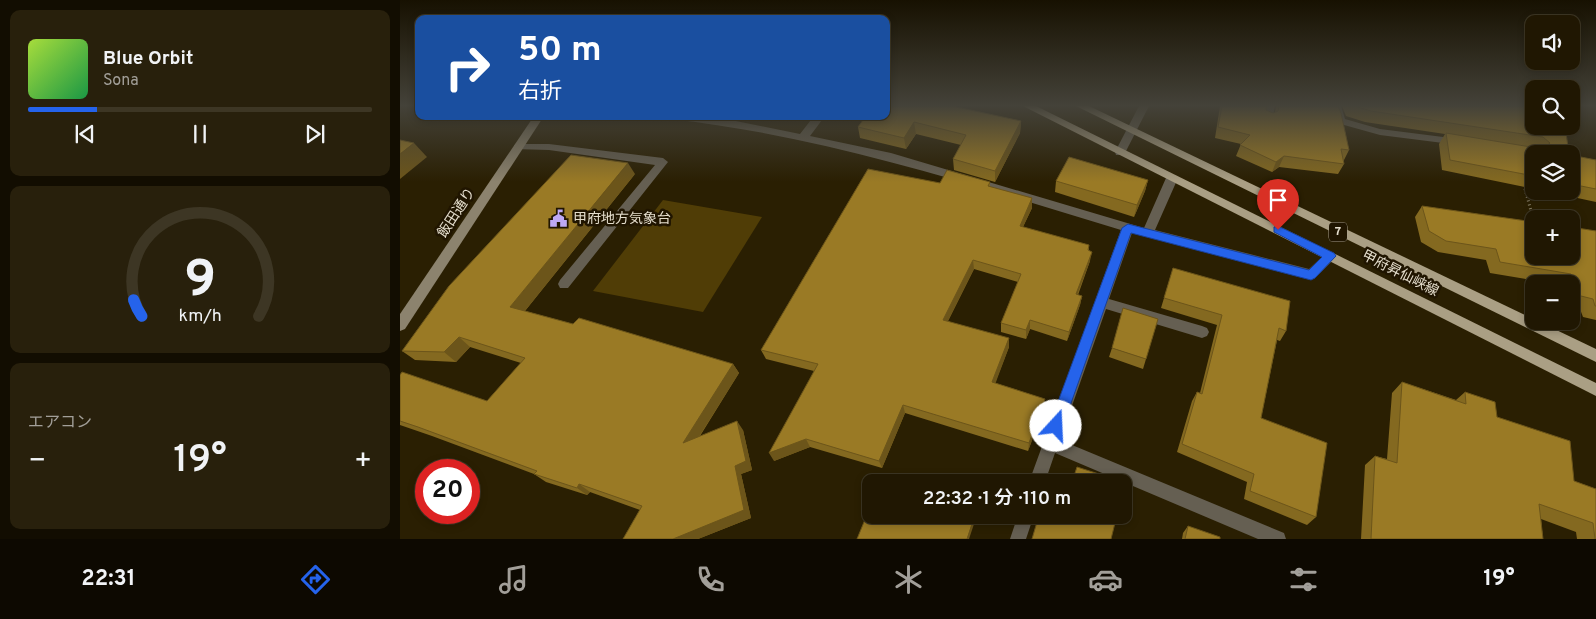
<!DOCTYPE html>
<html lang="ja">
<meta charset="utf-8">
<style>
:root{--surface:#201702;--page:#28200c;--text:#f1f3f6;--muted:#a29f99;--line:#3d3624;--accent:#2563eb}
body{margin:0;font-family:Overpass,"Noto Sans JP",sans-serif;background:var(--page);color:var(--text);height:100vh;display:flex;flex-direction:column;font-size:19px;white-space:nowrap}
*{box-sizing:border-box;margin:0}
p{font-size:16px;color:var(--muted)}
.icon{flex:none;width:28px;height:28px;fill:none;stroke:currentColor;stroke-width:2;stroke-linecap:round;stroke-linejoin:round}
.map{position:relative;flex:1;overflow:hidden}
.drawer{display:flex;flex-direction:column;gap:10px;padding:10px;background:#120d01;width:400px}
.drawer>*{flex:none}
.guide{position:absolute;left:15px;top:15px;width:475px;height:105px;border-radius:10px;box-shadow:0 2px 8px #0003,0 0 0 1px var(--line);background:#1a4fa0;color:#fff;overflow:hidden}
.tools{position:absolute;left:1125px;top:15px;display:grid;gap:10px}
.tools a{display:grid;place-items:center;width:55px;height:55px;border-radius:10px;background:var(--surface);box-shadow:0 2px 8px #0003,0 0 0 1px var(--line);font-size:25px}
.speed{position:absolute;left:15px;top:459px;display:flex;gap:10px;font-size:25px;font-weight:700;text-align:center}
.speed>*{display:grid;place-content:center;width:65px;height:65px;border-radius:50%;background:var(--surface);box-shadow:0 2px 8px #0003,0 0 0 1px var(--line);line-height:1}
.speed .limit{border:8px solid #d22;background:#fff;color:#111}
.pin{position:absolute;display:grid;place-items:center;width:42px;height:42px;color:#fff;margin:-51px -21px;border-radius:50% 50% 50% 0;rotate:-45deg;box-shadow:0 0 5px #0007}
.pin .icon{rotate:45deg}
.me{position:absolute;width:55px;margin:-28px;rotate:20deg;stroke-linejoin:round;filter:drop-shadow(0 0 4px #0008)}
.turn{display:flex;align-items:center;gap:18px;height:105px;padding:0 20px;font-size:22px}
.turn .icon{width:65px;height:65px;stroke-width:2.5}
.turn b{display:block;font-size:35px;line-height:42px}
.big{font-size:38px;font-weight:600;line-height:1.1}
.drawer .card{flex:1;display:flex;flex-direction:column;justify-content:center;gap:8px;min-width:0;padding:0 18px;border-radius:10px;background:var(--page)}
.drawer .dial{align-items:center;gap:0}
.dial svg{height:130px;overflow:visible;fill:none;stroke:var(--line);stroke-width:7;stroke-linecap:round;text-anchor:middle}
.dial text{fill:var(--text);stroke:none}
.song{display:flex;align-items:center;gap:15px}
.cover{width:60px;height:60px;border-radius:8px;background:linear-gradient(135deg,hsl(80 70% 55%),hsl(140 70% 35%))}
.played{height:5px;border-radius:2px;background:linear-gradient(90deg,var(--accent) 20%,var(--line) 20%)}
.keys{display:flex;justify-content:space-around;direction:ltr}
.heat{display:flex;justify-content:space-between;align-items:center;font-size:28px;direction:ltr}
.trip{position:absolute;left:462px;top:474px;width:270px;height:50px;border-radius:10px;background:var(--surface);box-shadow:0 2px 8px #0003,0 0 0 1px var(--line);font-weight:600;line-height:50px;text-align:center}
.menu{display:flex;height:80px;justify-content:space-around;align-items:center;background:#0d0901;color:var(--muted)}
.menu .icon{width:35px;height:35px}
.menu .active{color:var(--accent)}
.menu b{font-size:22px;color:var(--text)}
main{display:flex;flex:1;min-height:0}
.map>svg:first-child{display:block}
.green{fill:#503d06}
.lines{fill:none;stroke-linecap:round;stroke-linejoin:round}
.path{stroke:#898069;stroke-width:3;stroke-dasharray:1 3;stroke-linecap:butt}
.lane{fill:#655f52;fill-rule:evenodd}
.secondary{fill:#8c836e;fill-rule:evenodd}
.primary{fill:#aa9f84;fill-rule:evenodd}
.wall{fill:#846920}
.shaded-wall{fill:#6c551a}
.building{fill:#9a7a25;stroke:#6c551a}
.route{fill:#2563eb;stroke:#184099}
.labels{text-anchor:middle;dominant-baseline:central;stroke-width:5;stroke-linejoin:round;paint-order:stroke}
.shield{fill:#201500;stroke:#a9a18f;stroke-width:1}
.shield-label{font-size:12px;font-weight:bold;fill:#e4ddcc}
.street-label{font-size:14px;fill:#e4ddcc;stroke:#201500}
.poi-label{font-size:14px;fill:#e4ddcc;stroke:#201500;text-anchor:start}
</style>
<main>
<section class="drawer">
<div class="card">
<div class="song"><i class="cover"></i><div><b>Blue Orbit</b><p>Sona</p></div></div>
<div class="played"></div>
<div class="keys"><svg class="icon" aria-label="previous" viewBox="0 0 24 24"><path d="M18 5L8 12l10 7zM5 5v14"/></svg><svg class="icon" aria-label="pause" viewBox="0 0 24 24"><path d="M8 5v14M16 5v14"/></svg><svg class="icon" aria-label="next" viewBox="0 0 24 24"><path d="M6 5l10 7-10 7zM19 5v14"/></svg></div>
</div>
<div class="card dial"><svg viewBox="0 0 100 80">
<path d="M14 69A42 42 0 1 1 86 69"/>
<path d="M14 69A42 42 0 0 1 9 59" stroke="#2563eb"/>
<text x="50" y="56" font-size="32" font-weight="700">9</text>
<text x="50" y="72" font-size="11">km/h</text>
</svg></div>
<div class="card"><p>エアコン</p>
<div class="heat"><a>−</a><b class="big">19°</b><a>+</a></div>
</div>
</section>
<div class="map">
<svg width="1196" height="539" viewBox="0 0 1196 539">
<rect width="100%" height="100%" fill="#2a1f02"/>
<polygon class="green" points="263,200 362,217 303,312 193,291"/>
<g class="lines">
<polyline class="path" points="1124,185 1134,222"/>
<g class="lane">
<polygon points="739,106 749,106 724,155 716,155 715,152"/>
<polygon points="865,106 875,106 872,121 868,122 863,119"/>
<polygon points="931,106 941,106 945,119 980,129 1059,139 1064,142 1059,145 980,135 937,123"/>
<path d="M265 116 326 119 400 134 414 116H425L410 136 491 153 744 228 766 178 772 174 778 178 755 230 909 269 926 253H934L936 256 934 259 915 278 911 280 732 233 709 299 802 326 807 328 809 332 807 336 802 338 706 309 660 440 884 533 886 539H858L655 453 645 482H629L721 230C572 185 425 136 270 119Z"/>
<polygon points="118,144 149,144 263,158 268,162 168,288 160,288 158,284 160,280 255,165 149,150 114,149 114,145"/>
<polygon points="618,515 634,515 626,539 610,539"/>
</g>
<polygon class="secondary" points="134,116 144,116 5,329 0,331 0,314"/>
<g class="primary">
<polygon points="623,106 636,106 1196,383 1196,396"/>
<polygon points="676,106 689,106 1196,349 1196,362"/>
</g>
</g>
<g class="wall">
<polygon points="820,106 867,106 866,110 873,113 875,112 876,106 938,106 949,150 944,160 944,164 938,174 879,167 872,172 836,156 841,144 815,138"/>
<polygon points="942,106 1134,106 1169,154 1134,154 1134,189 1042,170 1039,144 1045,134 965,122 946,116"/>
<polygon points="360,116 378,116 375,120"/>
<polygon points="466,116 621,121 620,133 595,182 554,170 553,159 561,145 516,134 506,149 460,138 458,127"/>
<polygon points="1171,155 1196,160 1196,202 1145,191 1171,191"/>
<polygon points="235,174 125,311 173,324 333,364 339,373 300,436 343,430 352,470 341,474 351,518 298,539 223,539 240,510 190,492 187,495 146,482 134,474 32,436 0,425 0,375 87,401 121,363 70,347 56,362 15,360 2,351"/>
<polygon points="748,180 745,191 734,217 655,192 656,181"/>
<polygon points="590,182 590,187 632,198 632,208 623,227 689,245 689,251 690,261 678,295 682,296 680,305 667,341 630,329 626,339 601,332 601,323 618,282 574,269 548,321 609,347 595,383 645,399 644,408 628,451 505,413 482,468 410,447 374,461 414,371 366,359 361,350 540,183"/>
<polygon points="1022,206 1196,231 1196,320 1183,317 1180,309 1171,307 1171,284 1155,284 1090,273 1086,260 1038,252 1021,242 1015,217"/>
<polygon points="773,268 886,331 880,341 877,340 861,418 916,517 907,525 844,499 847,482 777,452 792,401 797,392 800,393 817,325 761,308"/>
<polygon points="712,348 746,359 743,369 709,357"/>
<polygon points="1002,382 1056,400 1065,392 1174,481 1196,489 1196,539 1177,539 1176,532 1141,519 1143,539 961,539 965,465 975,456 987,459 992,393"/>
<polygon points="788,526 820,539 782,539 783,533"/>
</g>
<g class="shaded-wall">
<polygon points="621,121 620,133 595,182 595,171"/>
<polygon points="514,122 516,134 506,149 504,138"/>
<polygon points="14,143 27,157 0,179 0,154"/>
<polygon points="884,156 879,167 872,172 876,162"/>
<polygon points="228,163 235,174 120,317 110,307"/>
<polygon points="748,180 745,191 734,217 737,205"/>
<polygon points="632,198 632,208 619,235 620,226"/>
<polygon points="692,252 690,261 674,303 676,294"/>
<polygon points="573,260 574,269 544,329 543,320"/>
<polygon points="682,296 680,305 667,341 669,332"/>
<polygon points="630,320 630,329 626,339 626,330"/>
<polygon points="59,337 70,347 56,362 44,352"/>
<polygon points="609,338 609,347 593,390 592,382"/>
<polygon points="333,364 339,373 290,451 283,443"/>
<polygon points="645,399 644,408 628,451 629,443"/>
<polygon points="503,405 505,413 482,468 479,461"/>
<polygon points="337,421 343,430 352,470 341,474 351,518 298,539 273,539"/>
<polygon points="406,439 410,447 374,461 369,453"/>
<polygon points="179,484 190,492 187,495 177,488"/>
<polygon points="575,515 577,515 569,539 567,539"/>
</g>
<g class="building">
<polygon points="486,106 552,106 621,121 595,171 553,159 566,135 514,122 504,138 458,127 466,116 486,116"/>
<polygon points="822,106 867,106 866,110 873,113 878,111 879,106 938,106 941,113 949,150 941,149 944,164 884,156 876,162 840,145 850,135 818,127"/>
<polygon points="954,106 1134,106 1134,126 1165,126 1169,154 1134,154 1134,176 1050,160 1046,133 1143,149 1150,143 1143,137 971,111"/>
<polygon points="0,140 14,143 0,154"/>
<polygon points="171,155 228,163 110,307 173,324 179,318 333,364 283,443 337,421 346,461 335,466 344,510 273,539 223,539 242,506 179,484 177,488 134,474 137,471 18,427 0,421 0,375 2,372 87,401 125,358 59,337 44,352 2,351 49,286"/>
<polygon points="1171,155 1196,160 1196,189 1171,184"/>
<polygon points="669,157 748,180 737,205 656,181"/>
<polygon points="468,169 540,183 547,170 590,182 588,186 632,198 620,226 689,245 688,250 692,252 676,294 682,296 669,332 630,320 626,330 601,323 621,274 573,260 543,320 609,338 592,382 645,399 629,443 503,405 479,461 406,439 369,453 418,364 361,350"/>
<polygon points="1022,206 1134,222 1134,256 1171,256 1171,227 1196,231 1196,306 1195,306 1193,299 1177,295 1171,274 1100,262 1096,249 1046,241 1029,231"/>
<polygon points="773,268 890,301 886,331 879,328 861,418 927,443 916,517 850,491 854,474 782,444 797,392 802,394 822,315 764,298"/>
<polygon points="723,308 758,319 746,359 712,348"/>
<polygon points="1002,382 1066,404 1065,392 1095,402 1097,417 1170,441 1174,481 1196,489 1196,539 1195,539 1193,523 1139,504 1143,539 971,539 975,456 997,463"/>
<polygon points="677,467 724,482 672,482"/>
<polygon points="484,476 506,482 481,482"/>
<polygon points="471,505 471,515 575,515 567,539 457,539"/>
<polygon points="639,515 717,515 711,539 632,539"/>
<polygon points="788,526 820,537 820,539 785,539"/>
</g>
<linearGradient id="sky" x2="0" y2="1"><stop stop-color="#171101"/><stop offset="0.58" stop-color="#444239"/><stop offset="1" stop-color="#444239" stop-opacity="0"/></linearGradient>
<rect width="1196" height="182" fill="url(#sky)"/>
<polygon class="route" points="728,224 909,270 922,257 874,232 874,227 878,226 934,253 936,256 915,278 911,280 731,233 663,426 661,430 656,432 651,430 649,426 722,228"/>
<defs>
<symbol id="civic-bare" viewBox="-9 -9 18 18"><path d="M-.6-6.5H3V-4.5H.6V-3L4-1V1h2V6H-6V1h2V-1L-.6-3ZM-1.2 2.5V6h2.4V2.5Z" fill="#bea9f4" stroke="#201500" stroke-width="2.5" paint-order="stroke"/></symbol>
</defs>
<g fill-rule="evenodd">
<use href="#civic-bare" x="146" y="206" width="25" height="25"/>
</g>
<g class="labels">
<rect class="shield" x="929" y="222.5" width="18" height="19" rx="4"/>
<g class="shield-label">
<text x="938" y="232">7</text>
</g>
<g class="street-label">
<text transform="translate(57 213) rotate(-57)">飯田通り</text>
<text transform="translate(1000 274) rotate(27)">甲府昇仙峡線</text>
</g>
<g class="poi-label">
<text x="173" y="219">甲府地方気象台</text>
</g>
</g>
</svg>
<div class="tools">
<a><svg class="icon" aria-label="sound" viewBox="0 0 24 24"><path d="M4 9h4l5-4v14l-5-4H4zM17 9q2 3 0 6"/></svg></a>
<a><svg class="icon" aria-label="search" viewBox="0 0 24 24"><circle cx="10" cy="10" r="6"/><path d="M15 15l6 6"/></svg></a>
<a><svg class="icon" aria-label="layers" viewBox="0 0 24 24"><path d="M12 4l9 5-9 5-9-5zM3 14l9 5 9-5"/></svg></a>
<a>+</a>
<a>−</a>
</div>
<div class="speed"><div class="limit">20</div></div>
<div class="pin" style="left:878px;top:230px;background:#d93025"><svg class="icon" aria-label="arrive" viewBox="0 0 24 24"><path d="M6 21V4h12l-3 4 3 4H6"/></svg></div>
<svg class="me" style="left:656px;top:426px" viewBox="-20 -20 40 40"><circle r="19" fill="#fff"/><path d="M0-13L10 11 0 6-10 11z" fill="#2563eb"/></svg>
<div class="trip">22:32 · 1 分 · 110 m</div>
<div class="guide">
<div class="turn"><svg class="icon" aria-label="right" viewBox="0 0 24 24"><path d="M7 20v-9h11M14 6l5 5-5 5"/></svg><div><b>50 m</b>右折</div></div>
</div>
</div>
</main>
<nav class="menu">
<b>22:31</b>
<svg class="icon active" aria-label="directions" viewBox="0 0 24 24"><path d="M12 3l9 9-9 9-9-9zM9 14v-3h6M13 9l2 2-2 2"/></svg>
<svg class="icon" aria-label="music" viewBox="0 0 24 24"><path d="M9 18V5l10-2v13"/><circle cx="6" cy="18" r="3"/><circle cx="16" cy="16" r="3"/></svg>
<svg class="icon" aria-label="phone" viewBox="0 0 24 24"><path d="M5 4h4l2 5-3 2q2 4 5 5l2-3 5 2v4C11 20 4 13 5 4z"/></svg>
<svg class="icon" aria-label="climate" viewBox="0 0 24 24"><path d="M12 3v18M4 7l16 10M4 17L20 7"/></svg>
<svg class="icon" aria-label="car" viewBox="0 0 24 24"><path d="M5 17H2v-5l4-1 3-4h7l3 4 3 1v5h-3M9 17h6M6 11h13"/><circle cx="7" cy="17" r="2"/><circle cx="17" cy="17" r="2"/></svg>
<svg class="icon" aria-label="filters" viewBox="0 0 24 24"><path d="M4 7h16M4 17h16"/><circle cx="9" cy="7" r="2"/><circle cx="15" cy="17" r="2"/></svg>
<b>19°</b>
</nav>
